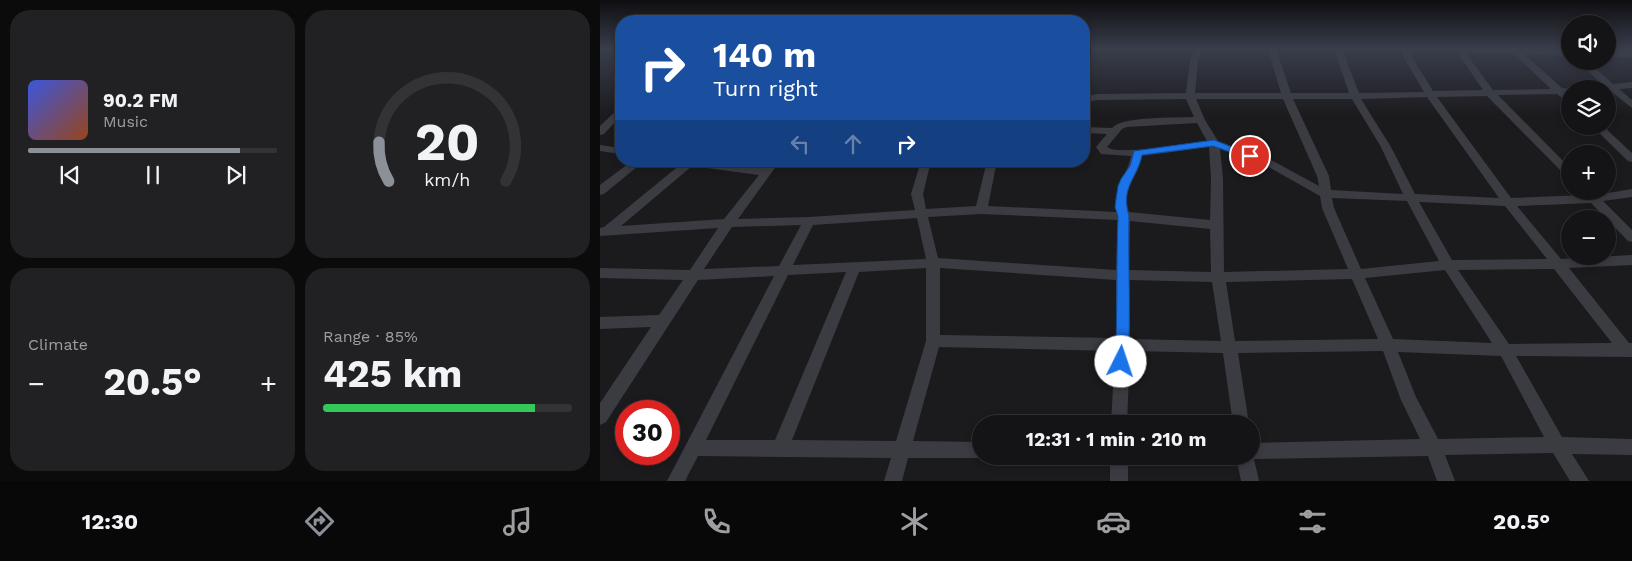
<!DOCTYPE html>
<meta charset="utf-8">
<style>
:root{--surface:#141416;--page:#212123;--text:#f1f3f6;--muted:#9d9ea1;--line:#333335;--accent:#8c9099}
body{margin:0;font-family:"Work Sans",sans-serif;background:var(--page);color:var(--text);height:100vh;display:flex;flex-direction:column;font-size:19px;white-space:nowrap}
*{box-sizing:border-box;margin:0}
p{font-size:16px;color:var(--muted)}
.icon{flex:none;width:28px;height:28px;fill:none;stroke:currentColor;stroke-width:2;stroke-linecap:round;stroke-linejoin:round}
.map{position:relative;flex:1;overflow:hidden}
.panel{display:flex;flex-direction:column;gap:10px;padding:10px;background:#0b0b0c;width:600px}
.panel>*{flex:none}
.top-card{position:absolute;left:15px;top:15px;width:475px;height:152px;border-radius:20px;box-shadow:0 2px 8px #0003,0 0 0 1px var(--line);background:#1a4fa0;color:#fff;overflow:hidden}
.tools{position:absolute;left:961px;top:15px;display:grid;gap:10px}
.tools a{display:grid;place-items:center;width:55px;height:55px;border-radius:50%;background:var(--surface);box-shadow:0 2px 8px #0003,0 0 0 1px var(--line);font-size:25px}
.speed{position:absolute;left:15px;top:400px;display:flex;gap:10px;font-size:25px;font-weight:700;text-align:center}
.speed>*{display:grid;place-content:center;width:65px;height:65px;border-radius:50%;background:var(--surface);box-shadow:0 2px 8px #0003,0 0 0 1px var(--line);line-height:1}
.speed .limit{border:8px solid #d22;background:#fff;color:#111}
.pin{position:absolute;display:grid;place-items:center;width:42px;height:42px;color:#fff;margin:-21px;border:2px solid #fff;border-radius:50%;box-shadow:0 1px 5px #0007}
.me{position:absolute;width:55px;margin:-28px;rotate:4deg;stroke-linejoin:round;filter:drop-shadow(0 0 4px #0008)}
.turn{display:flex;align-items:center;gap:18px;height:105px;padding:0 15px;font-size:22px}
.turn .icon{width:65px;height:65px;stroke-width:2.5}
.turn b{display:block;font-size:35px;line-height:42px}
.lanes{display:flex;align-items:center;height:48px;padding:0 15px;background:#0003;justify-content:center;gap:25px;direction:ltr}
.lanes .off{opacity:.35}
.big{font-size:38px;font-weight:700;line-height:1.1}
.panel .card{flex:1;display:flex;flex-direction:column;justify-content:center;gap:8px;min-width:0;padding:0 18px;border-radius:20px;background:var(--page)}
.panel .dial{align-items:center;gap:0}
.dial svg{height:130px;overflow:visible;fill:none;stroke:var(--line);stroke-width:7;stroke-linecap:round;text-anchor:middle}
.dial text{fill:var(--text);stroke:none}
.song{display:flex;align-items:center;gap:15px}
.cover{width:60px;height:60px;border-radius:8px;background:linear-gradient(135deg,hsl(230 70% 55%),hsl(20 70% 35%))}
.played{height:5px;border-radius:2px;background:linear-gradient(90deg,var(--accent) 85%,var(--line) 85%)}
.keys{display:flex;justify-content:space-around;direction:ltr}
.heat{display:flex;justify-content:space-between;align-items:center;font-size:28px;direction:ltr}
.charge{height:8px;border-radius:4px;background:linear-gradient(90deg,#34c759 85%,var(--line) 0)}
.panel .tiles{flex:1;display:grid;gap:10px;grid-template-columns:repeat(2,1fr)}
.trip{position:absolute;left:372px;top:415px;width:288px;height:50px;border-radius:25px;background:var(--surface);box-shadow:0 2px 8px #0003,0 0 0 1px var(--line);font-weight:700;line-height:50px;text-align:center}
.tabs{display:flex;height:80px;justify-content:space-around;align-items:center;background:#080809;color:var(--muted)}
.tabs .icon{width:35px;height:35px}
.tabs .active{color:var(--accent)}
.tabs b{font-size:22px;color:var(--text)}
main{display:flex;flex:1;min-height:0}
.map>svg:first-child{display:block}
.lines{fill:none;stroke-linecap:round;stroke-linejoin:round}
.street{fill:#3b3c42;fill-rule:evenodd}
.route{fill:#1a73e8;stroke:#114b97}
</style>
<main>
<section class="panel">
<div class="tiles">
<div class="card">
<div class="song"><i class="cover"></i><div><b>90.2 FM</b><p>Music</p></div></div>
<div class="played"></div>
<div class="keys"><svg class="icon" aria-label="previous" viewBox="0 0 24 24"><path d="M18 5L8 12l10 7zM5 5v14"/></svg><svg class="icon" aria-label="pause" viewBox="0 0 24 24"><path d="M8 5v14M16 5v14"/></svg><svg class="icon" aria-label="next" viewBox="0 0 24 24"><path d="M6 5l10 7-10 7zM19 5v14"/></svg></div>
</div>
<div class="card dial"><svg viewBox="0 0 100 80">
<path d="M14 69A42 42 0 1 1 86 69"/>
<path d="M14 69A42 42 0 0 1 8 45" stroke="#8c9099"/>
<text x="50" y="56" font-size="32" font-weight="700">20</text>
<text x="50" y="72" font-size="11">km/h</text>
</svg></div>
<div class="card"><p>Climate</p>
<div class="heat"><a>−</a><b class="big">20.5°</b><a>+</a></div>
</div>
<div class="card"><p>Range · 85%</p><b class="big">425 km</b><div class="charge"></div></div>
</div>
</section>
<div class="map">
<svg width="1032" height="481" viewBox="0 0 1032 481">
<rect width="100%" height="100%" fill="#1b1a1d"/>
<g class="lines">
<g class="street">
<polygon points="484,49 499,49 484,53"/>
<path d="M596 49H604L598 60 595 93H681L668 49H676L691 93H749L734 49H742L759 93 824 92 799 49H807L833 91 883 90 857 52 851 49 970 50V56L924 54 962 88 972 89H970V94H968L970 96V104L957 94 898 95 970 168V178L966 176 887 96 837 97 911 198 985 195 986 192 990 191 996 195 1032 189V197L1003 201 1032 230V242L1028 241 991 203 917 206 961 259 1032 255V265L969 268 1029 343H1032V357L916 356 962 437 1032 439V455L972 454 989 481H970L953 453 845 455 855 481H837L828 456 654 459 659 481H641L636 456H651V443L820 439 801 400 783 351 638 353 649 424H633L623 353 530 351 527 424H511L515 351 339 347 313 441 381 442V456H386L381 458H308L302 481H284L291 458 98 456 85 481H67L174 276 98 280 6 422 0 425V403L51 327 0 329V317L59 315 83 280 0 278V268L90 270 118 228 0 236V228L4 227 81 164 80 161H107L164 168 169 161H180L138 219 209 217 315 210 311 194 321 161H331L323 194 326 209 376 206 387 161H397L388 206 517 212C510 190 528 175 531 156L501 154 496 147 507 134 484 133V127L512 128C522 116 577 118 594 117L586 99 497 100 484 103V97L497 94 586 93 590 60ZM865 52 914 54 951 89 893 90ZM827 97 899 198 815 194 791 147 761 99ZM596 99H683L717 176 719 186 673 161 618 141 605 120ZM693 99H752L781 147 803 194 731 190 729 176ZM597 123 607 141C590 143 517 156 507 147L522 129 527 127ZM609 147 611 179 610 220 529 212C521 189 539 176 542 156ZM620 149 665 165 720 196 722 208 748 269 624 272 623 179ZM92 166 159 175 124 219 21 226ZM732 198 807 201 839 261 761 269 734 208ZM819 202 905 206 947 259 852 260ZM381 214 518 220 516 270 338 258 328 217ZM317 218 326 259 193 265 213 225ZM530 221 610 229 611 272 529 270ZM201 225 179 266 104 269 132 227ZM326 268V341L296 441 192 440 259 272ZM340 268 516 280V338L340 335ZM954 269 1012 343 909 344 858 270ZM845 270 892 343 793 339 765 278ZM246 272 175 440H106L188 275ZM752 279 778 339 635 341 626 282ZM529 280 612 282 621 341 530 339ZM798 352 901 356 944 437 838 439 816 397Z"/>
<rect x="1008" y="51" width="24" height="6"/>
<polygon points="977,61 987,61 1013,84 1032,82 1032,88 1019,89 1032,100 1032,108 1008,89 987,89 991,86 1003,85"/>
<polygon points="21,108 21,116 4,134 0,135 0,126 18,109"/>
<polygon points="992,126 1003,126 1032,153 1032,162 1028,161"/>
<polygon points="0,145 21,148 21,154 0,151"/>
<polygon points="32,161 44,161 4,194 0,195 0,185"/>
<rect x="510" y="456" width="18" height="25"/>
</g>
</g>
<linearGradient id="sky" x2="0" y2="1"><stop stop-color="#0f0e10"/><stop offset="0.42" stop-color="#393e4c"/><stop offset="1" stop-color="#393e4c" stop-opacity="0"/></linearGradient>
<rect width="1032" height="116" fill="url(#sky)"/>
<path class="route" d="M614 140 655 156 650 159 613 146 542 155C537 179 520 187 529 216 528 265 531 313 528 362L526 367 521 368 517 367 515 362C518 313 516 265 518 216L515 207 518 186 521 179 530 166 534 151Z"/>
</svg>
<div class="tools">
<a><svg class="icon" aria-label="sound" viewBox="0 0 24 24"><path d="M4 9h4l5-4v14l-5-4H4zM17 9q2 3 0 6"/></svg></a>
<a><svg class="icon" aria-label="layers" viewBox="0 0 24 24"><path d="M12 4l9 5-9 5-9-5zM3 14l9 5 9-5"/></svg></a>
<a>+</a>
<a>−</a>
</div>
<div class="speed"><div class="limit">30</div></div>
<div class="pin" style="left:650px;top:156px;background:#d93025"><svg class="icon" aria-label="arrive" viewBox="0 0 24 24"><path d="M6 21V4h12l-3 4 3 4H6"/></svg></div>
<svg class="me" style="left:521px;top:362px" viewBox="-20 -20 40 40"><circle r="19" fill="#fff"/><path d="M0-13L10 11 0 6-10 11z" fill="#1a73e8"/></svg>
<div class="trip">12:31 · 1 min · 210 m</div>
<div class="top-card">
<div class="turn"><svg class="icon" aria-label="right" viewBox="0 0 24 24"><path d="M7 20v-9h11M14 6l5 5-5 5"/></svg><div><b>140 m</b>Turn right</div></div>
<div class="lanes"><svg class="icon off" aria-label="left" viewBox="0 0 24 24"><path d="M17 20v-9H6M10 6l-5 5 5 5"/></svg><svg class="icon off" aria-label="ahead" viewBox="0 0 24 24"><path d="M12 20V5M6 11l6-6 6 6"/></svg><svg class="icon" aria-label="right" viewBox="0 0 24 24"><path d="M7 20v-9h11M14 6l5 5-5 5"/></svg></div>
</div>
</div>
</main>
<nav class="tabs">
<b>12:30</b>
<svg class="icon active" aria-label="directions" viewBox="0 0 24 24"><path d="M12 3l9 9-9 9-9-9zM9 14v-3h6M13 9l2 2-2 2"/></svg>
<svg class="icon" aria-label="music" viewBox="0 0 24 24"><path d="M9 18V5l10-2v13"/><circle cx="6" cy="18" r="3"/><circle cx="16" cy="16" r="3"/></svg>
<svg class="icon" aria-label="phone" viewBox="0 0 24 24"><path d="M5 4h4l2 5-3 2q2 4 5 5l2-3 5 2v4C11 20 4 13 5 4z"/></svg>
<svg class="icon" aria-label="climate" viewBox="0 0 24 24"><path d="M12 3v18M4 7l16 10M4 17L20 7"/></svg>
<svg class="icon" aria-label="car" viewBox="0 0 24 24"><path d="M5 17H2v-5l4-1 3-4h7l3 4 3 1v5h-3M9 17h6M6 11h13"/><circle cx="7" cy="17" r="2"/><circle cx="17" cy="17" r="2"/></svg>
<svg class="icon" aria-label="filters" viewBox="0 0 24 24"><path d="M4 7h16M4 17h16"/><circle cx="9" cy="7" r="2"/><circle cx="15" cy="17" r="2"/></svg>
<b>20.5°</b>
</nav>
